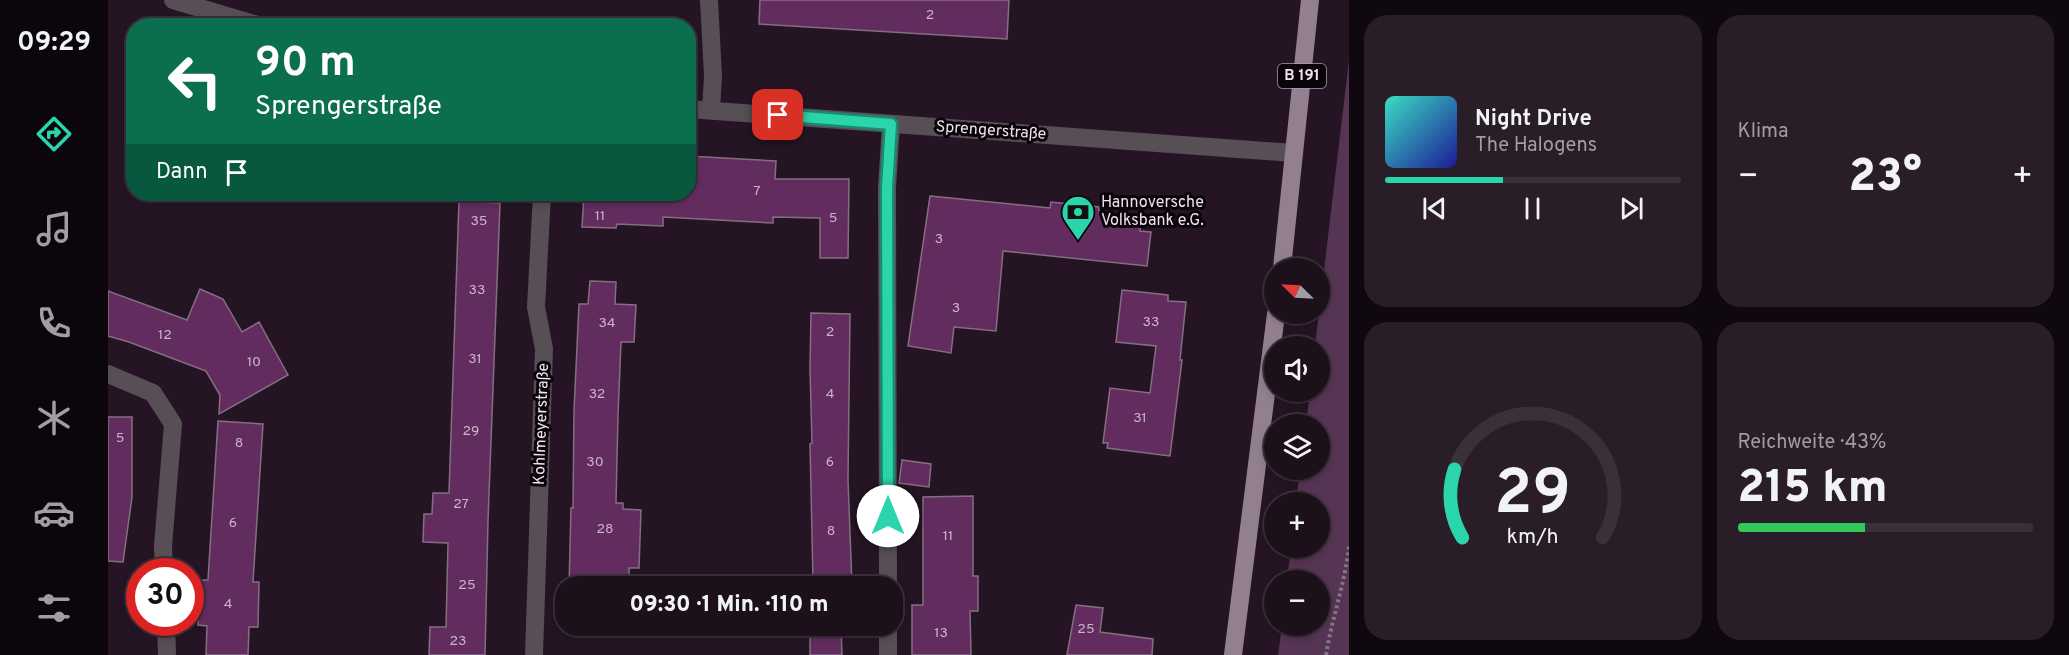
<!DOCTYPE html>
<html lang="de">
<meta charset="utf-8">
<style>
:root{--surface:#1c101b;--page:#291e28;--text:#f1f3f6;--muted:#a09da3;--line:#3a303a;--accent:#2bd5ac}
body{margin:0;font-family:Overpass,sans-serif;background:var(--page);color:var(--text);height:100vh;display:flex;flex-direction:column;font-size:22px;white-space:nowrap}
*{box-sizing:border-box;margin:0}
p{font-size:20px;color:var(--muted)}
.icon{flex:none;width:33px;height:33px;fill:none;stroke:currentColor;stroke-width:2;stroke-linecap:round;stroke-linejoin:round}
.map{position:relative;flex:1;overflow:hidden}
.details{display:flex;flex-direction:column;gap:15px;padding:15px;background:#0f090f;width:720px}
.details>*{flex:none}
.guide{position:absolute;left:18px;top:18px;width:570px;height:183px;border-radius:24px;box-shadow:0 3px 9px #0003,0 0 0 2px var(--line);background:#0b6e4f;color:#fff;overflow:hidden}
.needle{width:39px;rotate:294deg}
.buttons{position:absolute;left:1156px;top:258px;display:grid;gap:12px}
.buttons a{display:grid;place-items:center;width:66px;height:66px;border-radius:50%;background:var(--surface);box-shadow:0 3px 9px #0003,0 0 0 2px var(--line);font-size:30px}
.speed{position:absolute;left:18px;top:558px;display:flex;gap:12px;font-size:30px;font-weight:700;text-align:center}
.speed>*{display:grid;place-content:center;width:78px;height:78px;border-radius:50%;background:var(--surface);box-shadow:0 3px 9px #0003,0 0 0 2px var(--line);line-height:1}
.speed .limit{border:9px solid #d22;background:#fff;color:#111}
.pin{position:absolute;display:grid;place-items:center;width:51px;height:51px;color:#fff;margin:-26px;border-radius:12px;box-shadow:0 3px 9px #0006}
.me{position:absolute;width:66px;margin:-33px;rotate:0deg;stroke-linejoin:round;filter:drop-shadow(0 0 4px #0008)}
.turn{display:flex;align-items:center;gap:21px;height:126px;padding:0 30px;font-size:27px}
.turn .icon{width:78px;height:78px;stroke-width:2.5}
.turn b{display:block;font-size:42px;line-height:51px}
.then{display:flex;align-items:center;height:57px;padding:0 30px;background:#0003;gap:12px;font-size:22px}
.big{font-size:45px;font-weight:800;line-height:1.1}
.details .card{flex:1;display:flex;flex-direction:column;justify-content:center;gap:9px;min-width:0;padding:0 21px;border-radius:24px;background:var(--page)}
.details .dial{align-items:center;gap:0}
.dial svg{height:156px;overflow:visible;fill:none;stroke:var(--line);stroke-width:7;stroke-linecap:round;text-anchor:middle}
.dial text{fill:var(--text);stroke:none}
.song{display:flex;align-items:center;gap:18px}
.cover{width:72px;height:72px;border-radius:9px;background:linear-gradient(135deg,hsl(170 70% 55%),hsl(240 70% 35%))}
.played{height:6px;border-radius:3px;background:linear-gradient(90deg,var(--accent) 40%,var(--line) 40%)}
.keys{display:flex;justify-content:space-around;direction:ltr}
.heat{display:flex;justify-content:space-between;align-items:center;font-size:33px;direction:ltr}
.charge{height:9px;border-radius:4px;background:linear-gradient(90deg,#34c759 43%,var(--line) 0)}
.details .tiles{flex:1;display:grid;gap:15px;grid-template-columns:repeat(2,1fr)}
.trip{position:absolute;left:447px;top:576px;width:348px;height:60px;border-radius:24px;background:var(--surface);box-shadow:0 3px 9px #0003,0 0 0 2px var(--line);font-weight:800;line-height:60px;text-align:center}
main{display:flex;flex:1;min-height:0}
.tab-bar{display:flex;flex-direction:column;width:108px;justify-content:space-around;align-items:center;background:#0b060b;color:var(--muted)}
.tab-bar .icon{width:42px;height:42px}
.tab-bar .selected{color:var(--accent)}
.tab-bar b{font-size:27px;color:var(--text)}
.map>svg:first-child{display:block}
.green{fill:#553553}
.building{fill:#622c5f;stroke:#846f82;stroke-width:1.5}
.lines{fill:none;stroke-linecap:round;stroke-linejoin:round}
.path{stroke:#847682;stroke-width:4;stroke-dasharray:3 3;stroke-linecap:butt}
.minor{stroke:#574e56;stroke-width:18}
.tertiary{stroke:#574e56;stroke-width:18}
.primary{stroke:#928091;stroke-width:18}
.route-casing{stroke:#1c8a70;stroke-width:15}
.route{stroke:#2bd5ac;stroke-width:10}
.labels{text-anchor:middle;dominant-baseline:central;stroke-width:6;stroke-linejoin:round;paint-order:stroke}
.number-label{font-size:14px;fill:#cbb4c9}
.shield{fill:#0a040a;stroke:#aa9fa8;stroke-width:1.5}
.shield-label{font-size:15px;font-weight:bold;fill:#eee2ec}
.street-label{font-size:16px;fill:#eee2ec;stroke:#0a040a}
.poi-label{font-size:16px;fill:#eee2ec;stroke:#0a040a;text-anchor:start}
</style>
<main>
<nav class="tab-bar">
<b>09:29</b>
<svg class="icon selected" aria-label="directions" viewBox="0 0 24 24"><path d="M12 3l9 9-9 9-9-9zM9 14v-3h6M13 9l2 2-2 2"/></svg>
<svg class="icon" aria-label="music" viewBox="0 0 24 24"><path d="M9 18V5l10-2v13"/><circle cx="6" cy="18" r="3"/><circle cx="16" cy="16" r="3"/></svg>
<svg class="icon" aria-label="phone" viewBox="0 0 24 24"><path d="M5 4h4l2 5-3 2q2 4 5 5l2-3 5 2v4C11 20 4 13 5 4z"/></svg>
<svg class="icon" aria-label="climate" viewBox="0 0 24 24"><path d="M12 3v18M4 7l16 10M4 17L20 7"/></svg>
<svg class="icon" aria-label="car" viewBox="0 0 24 24"><path d="M5 17H2v-5l4-1 3-4h7l3 4 3 1v5h-3M9 17h6M6 11h13"/><circle cx="7" cy="17" r="2"/><circle cx="17" cy="17" r="2"/></svg>
<svg class="icon" aria-label="filters" viewBox="0 0 24 24"><path d="M4 7h16M4 17h16"/><circle cx="9" cy="7" r="2"/><circle cx="15" cy="17" r="2"/></svg>
</nav>
<div class="map">
<svg width="1241" height="655" viewBox="0 0 1241 655">
<rect width="100%" height="100%" fill="#251524"/>
<polygon class="green" points="1241,60 1241,655 1170,655 1174,626 1212,626 1212,580 1179,580 1183,548 1212,548 1212,502 1188,502 1192,470 1212,470 1212,424 1198,424 1202,392 1212,392 1212,346 1207,346"/>
<g class="building">
<polygon points="652,0 901,0 899,39 651,24"/>
<polygon points="580,156 668,161 667,179 741,179 740,258 712,258 712,218 665,217 665,223 555,217 555,226 509,224 508,228 474,227 476,194 580,194"/>
<polygon points="822,196 942,208 943,202 991,207 991,213 1033,217 1032,231 1043,232 1039,266 895,251 888,331 846,327 843,353 800,346"/>
<polygon points="351,201 392,203 380,521 377,655 321,655 322,627 338,627 340,543 315,542 316,514 324,514 325,493 341,493"/>
<polygon points="482,281 508,282 507,304 528,305 526,342 513,342 510,415 508,503 515,503 515,509 533,510 531,568 521,568 521,586 461,586 463,508 465,508 466,411 471,304 480,304"/>
<polygon points="92,289 115,299 134,332 151,322 180,375 111,414 112,395 98,371 21,342 0,336 0,291 79,320"/>
<polygon points="1014,290 1060,295 1060,301 1078,302 1072,360 1074,360 1062,456 999,448 1000,443 995,443 1002,388 1042,393 1048,346 1008,342"/>
<polygon points="703,313 742,314 740,480 744,586 702,586 702,580 705,580 702,444 704,443 702,369"/>
<polygon points="0,417 24,417 24,497 15,562 0,561"/>
<polygon points="110,421 155,424 145,582 151,582 150,627 141,627 140,655 98,655 99,626 90,625 91,580 100,580"/>
<polygon points="794,460 823,464 821,487 791,483"/>
<polygon points="865,496 865,576 870,576 870,611 862,611 863,655 804,655 804,605 815,605 815,497"/>
<polygon points="968,605 995,608 992,632 1045,639 1044,655 959,655"/>
<polygon points="702,626 733,626 734,655 702,655"/>
</g>
<g class="lines">
<path class="path" d="M1218 655C1224 618 1237 583 1241 546"/>
<g class="minor">
<polyline points="601,0 605,76 603,110"/>
<polyline points="0,374 45,393 65,424 55,546 56,572"/>
<polyline points="780,586 779,188 783,124"/>
<polyline points="58,622 59,655"/>
<polyline points="780,626 780,655"/>
<polyline points="426,655 436,349 428,307 434,194"/>
</g>
<g class="tertiary">
<polyline points="65,0 153,26"/>
<polyline points="580,109 1186,153"/>
</g>
<g class="primary">
<polyline points="1174,268 1202,0"/>
<polyline points="1125,655 1168,314"/>
</g>
</g>
<g class="lines">
<defs>
<polyline id="route" points="670,115 783,124 779,188 780,516"/>
</defs>
<use href="#route" class="route-casing"/>
<use href="#route" class="route"/>
</g>
<defs>
<symbol id="bank-pin" viewBox="-11 -11 22 30"><path d="M0 17L-7.5 6A9.5 9.5 0 1 1 7.5 6Z" fill="#2bd5ac" stroke="#0a040a"/><path d="M-6-4H6V4H-6ZM0-2.3a2.3 2.3 0 1 0 0 4.6a2.3 2.3 0 1 0 0-4.6Z" fill="#111"/></symbol>
</defs>
<g fill-rule="evenodd">
<use href="#bank-pin" x="951" y="193" width="38" height="52"/>
</g>
<g class="labels">
<g class="number-label">
<text x="822" y="15">2</text>
<text x="649" y="191">7</text>
<text x="492" y="216">11</text>
<text x="725" y="218">5</text>
<text x="371" y="221">35</text>
<text x="831" y="239">3</text>
<text x="369" y="290">33</text>
<text x="848" y="308">3</text>
<text x="1043" y="322">33</text>
<text x="499" y="323">34</text>
<text x="722" y="332">2</text>
<text x="57" y="335">12</text>
<text x="367" y="359">31</text>
<text x="146" y="362">10</text>
<text x="489" y="394">32</text>
<text x="722" y="394">4</text>
<text x="1032" y="418">31</text>
<text x="363" y="431">29</text>
<text x="12" y="438">5</text>
<text x="131" y="443">8</text>
<text x="487" y="462">30</text>
<text x="722" y="462">6</text>
<text x="353" y="504">27</text>
<text x="125" y="523">6</text>
<text x="497" y="529">28</text>
<text x="723" y="531">8</text>
<text x="840" y="536">11</text>
<text x="359" y="585">25</text>
<text x="120" y="604">4</text>
<text x="978" y="629">25</text>
<text x="833" y="633">13</text>
<text x="350" y="641">23</text>
</g>
<rect class="shield" x="1170" y="64" width="48" height="24" rx="4.5"/>
<g class="shield-label">
<text x="1194" y="76">B 191</text>
</g>
<g class="street-label">
<text transform="translate(883 131) rotate(4)">Sprengerstraße</text>
<text transform="translate(434 424) rotate(-88)">Kohlmeyerstraße</text>
</g>
<g class="poi-label">
<text x="993" y="203">Hannoversche<tspan x="993" dy="18">Volksbank e.G.</tspan></text>
</g>
</g>
</svg>
<div class="buttons">
<a><svg class="needle" viewBox="-14 -14 28 28"><path d="M0-13l5 13h-10z" fill="#e53935"/><path d="M0 13l5-13h-10z" fill="#a09da3"/></svg></a>
<a><svg class="icon" aria-label="sound" viewBox="0 0 24 24"><path d="M4 9h4l5-4v14l-5-4H4zM17 9q2 3 0 6"/></svg></a>
<a><svg class="icon" aria-label="layers" viewBox="0 0 24 24"><path d="M12 4l9 5-9 5-9-5zM3 14l9 5 9-5"/></svg></a>
<a>+</a>
<a>−</a>
</div>
<div class="speed"><div class="limit">30</div></div>
<div class="pin" style="left:670px;top:115px;background:#d93025"><svg class="icon" aria-label="arrive" viewBox="0 0 24 24"><path d="M6 21V4h12l-3 4 3 4H6"/></svg></div>
<svg class="me" style="left:780px;top:516px" viewBox="-20 -20 40 40"><circle r="19" fill="#fff"/><path d="M0-13L10 11 0 6-10 11z" fill="#2bd5ac"/></svg>
<div class="trip">09:30 · 1 Min. · 110 m</div>
<div class="guide">
<div class="turn"><svg class="icon" aria-label="left" viewBox="0 0 24 24"><path d="M17 20v-9H6M10 6l-5 5 5 5"/></svg><div><b>90 m</b>Sprengerstraße</div></div>
<div class="then">Dann<svg class="icon" aria-label="arrive" viewBox="0 0 24 24"><path d="M6 21V4h12l-3 4 3 4H6"/></svg></div>
</div>
</div>
<section class="details">
<div class="tiles">
<div class="card">
<div class="song"><i class="cover"></i><div><b>Night Drive</b><p>The Halogens</p></div></div>
<div class="played"></div>
<div class="keys"><svg class="icon" aria-label="previous" viewBox="0 0 24 24"><path d="M18 5L8 12l10 7zM5 5v14"/></svg><svg class="icon" aria-label="pause" viewBox="0 0 24 24"><path d="M8 5v14M16 5v14"/></svg><svg class="icon" aria-label="next" viewBox="0 0 24 24"><path d="M6 5l10 7-10 7zM19 5v14"/></svg></div>
</div>
<div class="card"><p>Klima</p>
<div class="heat"><a>−</a><b class="big">23°</b><a>+</a></div>
</div>
<div class="card dial"><svg viewBox="0 0 100 80">
<path d="M14 69A42 42 0 1 1 86 69"/>
<path d="M14 69A42 42 0 0 1 10 34" stroke="#2bd5ac"/>
<text x="50" y="56" font-size="32" font-weight="700">29</text>
<text x="50" y="72" font-size="11">km/h</text>
</svg></div>
<div class="card"><p>Reichweite · 43%</p><b class="big">215 km</b><div class="charge"></div></div>
</div>
</section>
</main>
